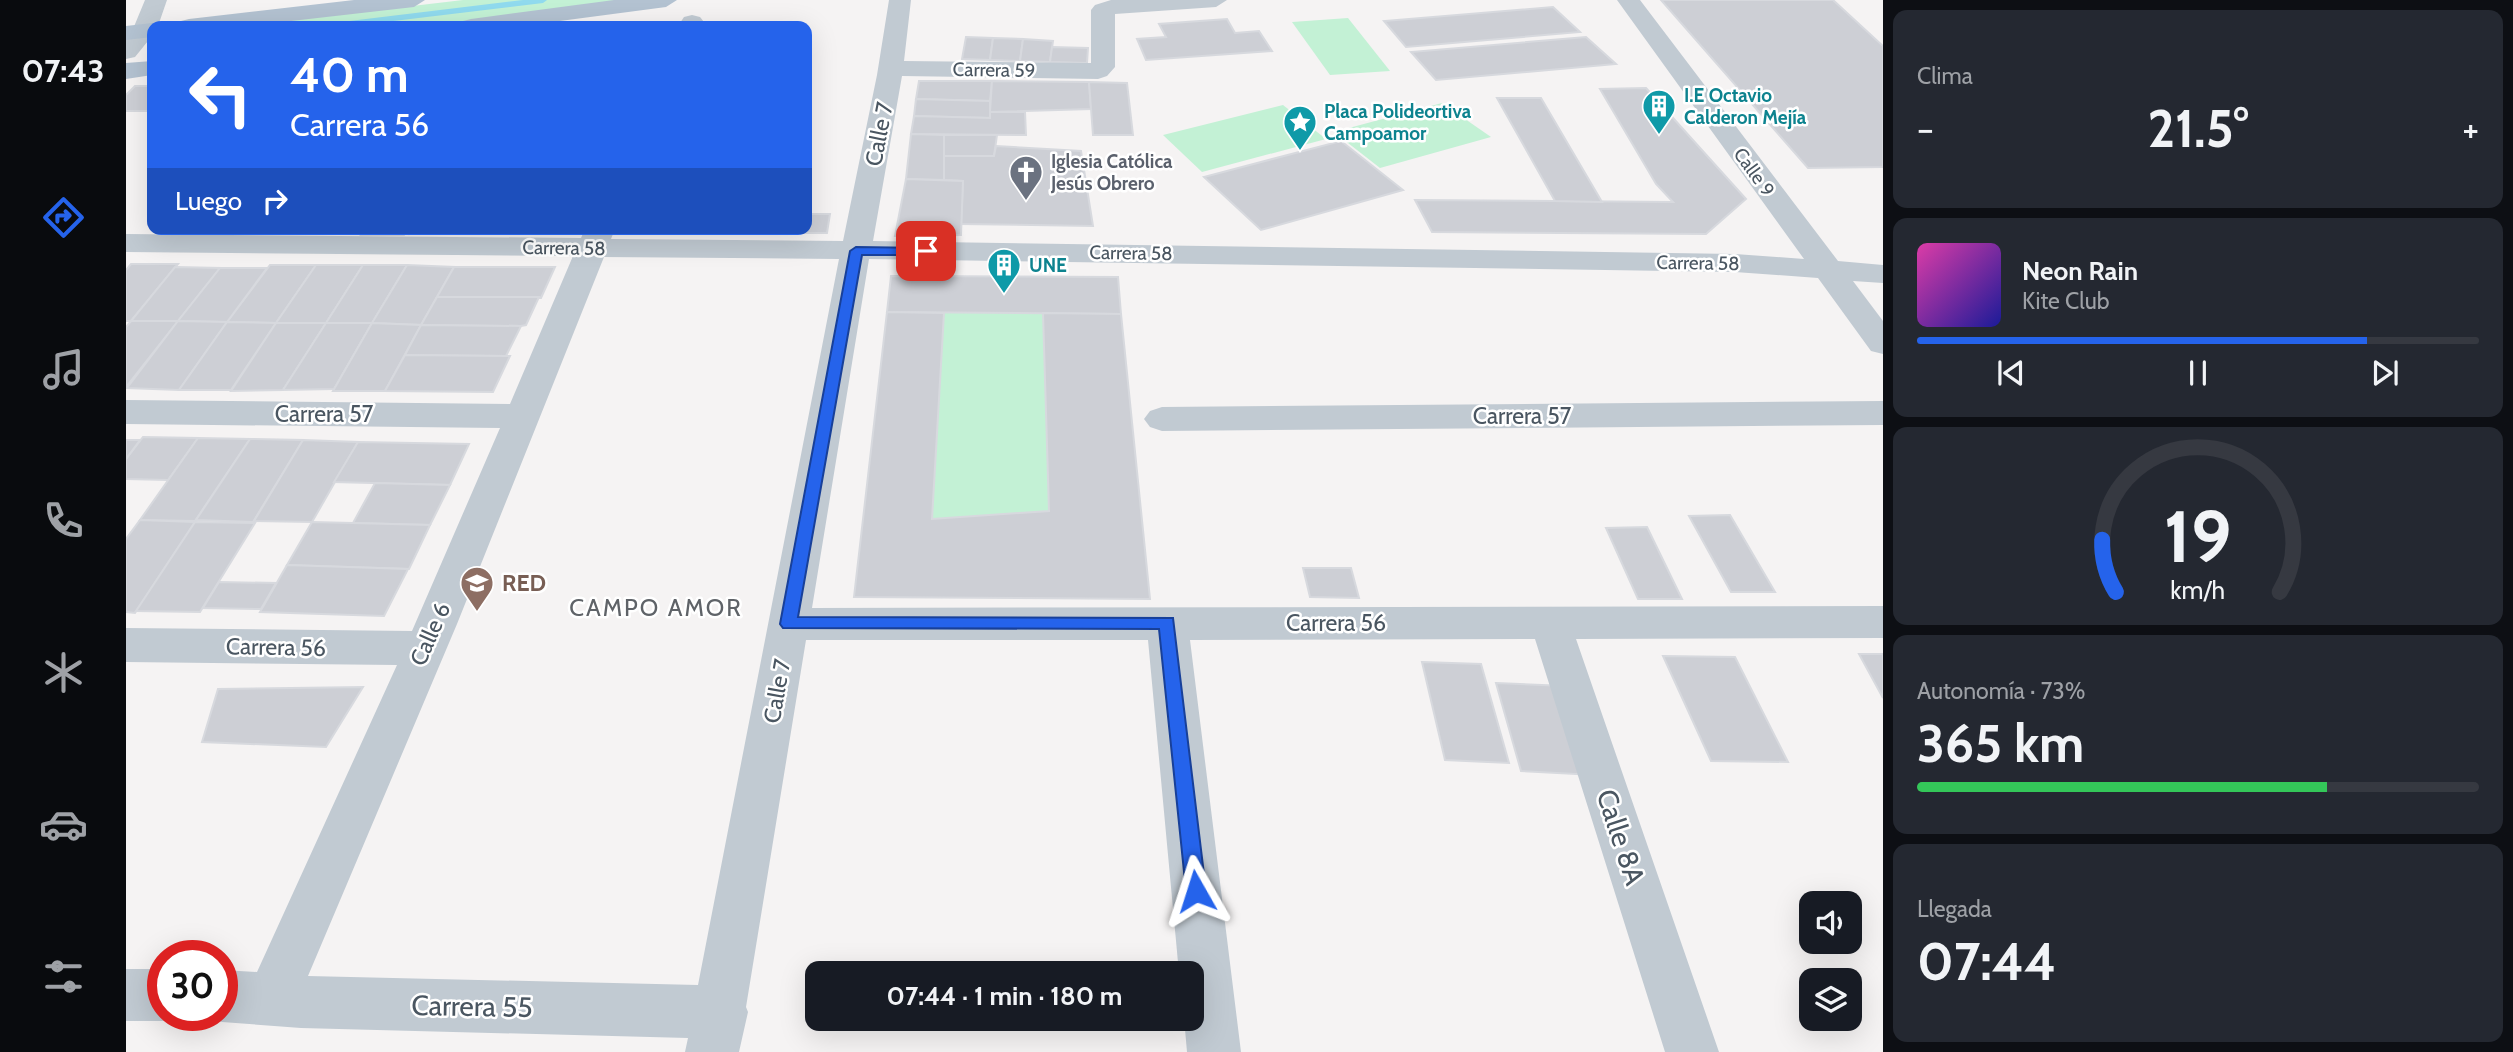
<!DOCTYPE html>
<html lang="es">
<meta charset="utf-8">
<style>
:root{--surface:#171b24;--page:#242831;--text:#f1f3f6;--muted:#9ea1a6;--line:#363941;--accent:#2563eb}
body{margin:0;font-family:Cabin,sans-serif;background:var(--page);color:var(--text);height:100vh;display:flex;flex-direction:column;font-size:26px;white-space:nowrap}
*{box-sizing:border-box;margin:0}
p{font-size:23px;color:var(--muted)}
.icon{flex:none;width:38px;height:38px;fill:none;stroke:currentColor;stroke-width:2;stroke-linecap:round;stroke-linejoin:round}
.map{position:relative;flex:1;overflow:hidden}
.panel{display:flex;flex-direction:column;gap:10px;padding:10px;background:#0d0f14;width:630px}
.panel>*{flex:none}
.top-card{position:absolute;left:21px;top:21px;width:665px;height:214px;border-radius:14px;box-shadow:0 7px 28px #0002;background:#2563eb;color:#fff;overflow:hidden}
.buttons{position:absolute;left:1673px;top:891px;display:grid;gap:14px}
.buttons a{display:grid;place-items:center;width:63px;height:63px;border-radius:14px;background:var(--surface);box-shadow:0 7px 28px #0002;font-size:35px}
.speed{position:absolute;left:21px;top:940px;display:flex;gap:14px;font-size:35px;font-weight:700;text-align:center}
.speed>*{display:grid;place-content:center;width:91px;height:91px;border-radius:50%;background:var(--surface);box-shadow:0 7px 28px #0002;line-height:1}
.speed .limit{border:10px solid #d22;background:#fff;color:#111}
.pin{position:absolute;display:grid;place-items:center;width:60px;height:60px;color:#fff;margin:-30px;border-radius:14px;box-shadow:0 4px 10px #0006}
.me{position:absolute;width:77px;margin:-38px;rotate:354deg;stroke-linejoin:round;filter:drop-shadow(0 0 5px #0008)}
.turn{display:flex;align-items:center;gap:24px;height:147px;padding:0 28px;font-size:32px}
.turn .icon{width:91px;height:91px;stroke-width:2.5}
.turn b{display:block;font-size:49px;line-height:60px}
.then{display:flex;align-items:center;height:66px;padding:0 28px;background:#0003;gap:14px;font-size:26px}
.big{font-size:52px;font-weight:700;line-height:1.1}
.panel .tile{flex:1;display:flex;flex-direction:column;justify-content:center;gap:10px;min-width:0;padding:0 24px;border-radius:14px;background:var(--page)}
.panel .dial{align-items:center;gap:0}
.dial svg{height:182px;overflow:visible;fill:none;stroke:var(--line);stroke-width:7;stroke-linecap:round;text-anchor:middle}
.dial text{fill:var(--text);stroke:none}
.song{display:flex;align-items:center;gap:21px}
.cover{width:84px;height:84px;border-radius:10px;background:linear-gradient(135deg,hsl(320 70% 55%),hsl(240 70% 35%))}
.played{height:7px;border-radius:4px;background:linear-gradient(90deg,var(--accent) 80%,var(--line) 80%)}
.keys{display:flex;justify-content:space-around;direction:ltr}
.heat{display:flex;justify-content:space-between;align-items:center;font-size:38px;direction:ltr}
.charge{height:10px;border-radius:5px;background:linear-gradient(90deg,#34c759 73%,var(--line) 0)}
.trip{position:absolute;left:679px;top:961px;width:399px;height:70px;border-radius:14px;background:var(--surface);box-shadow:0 7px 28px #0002;font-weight:700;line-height:70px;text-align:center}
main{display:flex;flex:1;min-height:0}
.menu{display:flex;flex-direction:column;width:126px;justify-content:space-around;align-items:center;background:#090b0e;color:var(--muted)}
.menu .icon{width:49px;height:49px}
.menu .on{color:var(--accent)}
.menu b{font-size:32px;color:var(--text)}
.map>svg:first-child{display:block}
.green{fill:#c3f1d5}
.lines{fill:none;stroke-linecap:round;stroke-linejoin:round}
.stream{fill:#90daee;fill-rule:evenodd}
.building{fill:#cdcfd5;stroke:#d7d9de;stroke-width:2}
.minor{fill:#c1cad2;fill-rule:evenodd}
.major{fill:#b3c2d1;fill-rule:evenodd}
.route{fill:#2563eb;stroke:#184099;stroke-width:2}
.labels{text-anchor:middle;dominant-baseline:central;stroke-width:5;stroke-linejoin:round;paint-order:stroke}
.far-street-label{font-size:19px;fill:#4a5661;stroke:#fff}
.far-culture-label{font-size:19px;font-weight:bold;fill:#0d838f;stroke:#fff;text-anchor:start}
.far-worship-label{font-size:19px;font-weight:bold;fill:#5b616d;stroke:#fff;text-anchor:start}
.street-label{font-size:23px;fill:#4a5661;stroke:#fff}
.education-label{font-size:23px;font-weight:bold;fill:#785e54;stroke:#fff;text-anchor:start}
.neighbourhood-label{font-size:24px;letter-spacing:2px;fill:#5f6368;stroke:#fff}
.near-street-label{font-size:28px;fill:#4a5661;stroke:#fff}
</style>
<main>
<nav class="menu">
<b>07:43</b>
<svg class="icon on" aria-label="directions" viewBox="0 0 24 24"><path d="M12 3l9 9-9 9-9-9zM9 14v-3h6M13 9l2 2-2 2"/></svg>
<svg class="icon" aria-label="music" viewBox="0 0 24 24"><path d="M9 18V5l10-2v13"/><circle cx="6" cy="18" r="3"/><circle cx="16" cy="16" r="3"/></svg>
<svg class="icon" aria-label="phone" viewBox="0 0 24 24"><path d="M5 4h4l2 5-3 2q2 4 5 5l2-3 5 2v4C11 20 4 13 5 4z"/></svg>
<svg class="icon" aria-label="climate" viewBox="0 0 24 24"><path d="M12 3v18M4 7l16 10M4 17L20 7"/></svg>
<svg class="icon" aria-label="car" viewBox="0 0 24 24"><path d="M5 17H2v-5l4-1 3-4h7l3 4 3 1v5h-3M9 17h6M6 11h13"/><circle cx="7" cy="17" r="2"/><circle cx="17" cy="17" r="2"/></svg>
<svg class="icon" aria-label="filters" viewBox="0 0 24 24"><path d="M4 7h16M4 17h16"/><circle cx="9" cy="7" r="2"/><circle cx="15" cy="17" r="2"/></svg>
</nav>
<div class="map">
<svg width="1757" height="1052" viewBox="0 0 1757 1052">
<rect width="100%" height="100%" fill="#f5f3f3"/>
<g class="green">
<polygon points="337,0 506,0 298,26 117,26"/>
<polygon points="1222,18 1264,71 1204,75 1166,22"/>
<polygon points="1316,103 1365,137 1254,168 1208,132"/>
<polygon points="1157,105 1200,139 1076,172 1037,135"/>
<polygon points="818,313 917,313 923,511 806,519"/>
</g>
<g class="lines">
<polygon class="stream" points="397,0 421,0 417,3 226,26 203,26 207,23"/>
</g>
<g class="building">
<polygon points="1535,0 1707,0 1757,46 1757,167 1682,168"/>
<polygon points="1427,7 1454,32 1280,47 1258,21"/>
<polygon points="1101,19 1109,33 1133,31 1146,51 1020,60 1011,39 1040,37 1033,24"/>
<polygon points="840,37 867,38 864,60 836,59"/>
<polygon points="1460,37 1490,64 1310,80 1285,52"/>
<polygon points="867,38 897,39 894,61 864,60"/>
<polygon points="897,39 927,41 924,62 894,61"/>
<polygon points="926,47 962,48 961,63 924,62"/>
<polygon points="793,81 866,81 864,101 790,99"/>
<polygon points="866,81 963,82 965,109 864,112"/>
<polygon points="963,82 1001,83 1007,135 967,135"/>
<polygon points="9,86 26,86 26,111 0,111 0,95"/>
<polygon points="1520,88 1620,199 1580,234 1306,232 1289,200 1547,202 1530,184 1474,89"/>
<polygon points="1371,98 1415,98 1476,202 1429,201"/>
<polygon points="790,99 864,101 864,118 788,116"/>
<polygon points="864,112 899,112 900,135 785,134 788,116 864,118"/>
<polygon points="785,134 818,135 818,180 780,179"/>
<polygon points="818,135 871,135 868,156 818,156"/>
<polygon points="1215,141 1277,190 1135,230 1078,177"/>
<polygon points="870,146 955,151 967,226 835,224 837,181 818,180 818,156 868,156"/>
<polygon points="780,179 837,181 835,235 769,236"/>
<polygon points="681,214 704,214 701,233 661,233 662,229 681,229"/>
<polygon points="239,229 281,229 278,235 235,235"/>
<polygon points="287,229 327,229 284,234"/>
<polygon points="5,264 52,264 5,321 0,321 0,270"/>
<polygon points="144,265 190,265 150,323 101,322"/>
<polygon points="190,265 237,265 200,323 150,323"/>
<polygon points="237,265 281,265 246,323 200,323"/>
<polygon points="281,265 328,267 295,325 246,323"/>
<polygon points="49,267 94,268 52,321 5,321"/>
<polygon points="328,267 429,267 415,298 311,297"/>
<polygon points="94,268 141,268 101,322 52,321"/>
<polygon points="765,276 992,277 995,314 761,312"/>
<polygon points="311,297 413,297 400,325 395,326 295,325"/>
<polygon points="761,312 818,313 806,519 923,511 917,313 995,314 1024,599 728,597"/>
<polygon points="5,321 52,321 0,387 0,327"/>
<polygon points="52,321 101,322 53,390 1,388"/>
<polygon points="101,322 150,323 105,390 53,390"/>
<polygon points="150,323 200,323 157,390 105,391"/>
<polygon points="200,323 246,323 208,389 157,390"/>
<polygon points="246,323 295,325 259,391 207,391"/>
<polygon points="295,325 395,326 380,356 279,355"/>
<polygon points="279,355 380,356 384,356 367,392 259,391"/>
<polygon points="17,437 72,438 42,480 0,479 0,459"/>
<polygon points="72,438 124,439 69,521 14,520"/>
<polygon points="124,439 177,440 127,522 70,520"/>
<polygon points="0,440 14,440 0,459"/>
<polygon points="177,440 232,442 186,522 128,521"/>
<polygon points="232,442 343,444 324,485 208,482"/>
<polygon points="249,483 324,485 304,525 227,523"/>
<polygon points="1604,515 1649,592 1605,592 1563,516"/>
<polygon points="14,520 69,522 9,613 0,612 0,539"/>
<polygon points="69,522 129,523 74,612 10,611"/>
<polygon points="186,522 227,523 304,525 283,569 161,565"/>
<polygon points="1521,527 1556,599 1512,599 1480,528"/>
<polygon points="161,565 282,569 258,616 134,612"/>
<polygon points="1177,568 1225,568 1233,598 1184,597"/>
<polygon points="93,582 150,583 135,609 77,608"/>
<polygon points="1733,654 1757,654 1757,698"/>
<polygon points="1537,656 1609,657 1662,762 1585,761"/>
<polygon points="1296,662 1355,664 1383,763 1319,760"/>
<polygon points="1370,683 1439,686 1468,775 1395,771"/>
<polygon points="237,687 200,747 76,742 92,689"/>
</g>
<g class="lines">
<g class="minor">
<polygon points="19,0 41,0 32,26 26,26 26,36 9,57 0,59 0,37 7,29"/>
<path d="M763 0H785L778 61 965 63V10L969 5 985 0H1101L1090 7 989 14V67L981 76 972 79 776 76 747 241 1609 254 1678 259 1491 0H1514L1712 261 1757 265V283L1727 281 1757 321V354L1745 351 1692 278 1609 272 743 259 686 608 1757 606V638L1450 639 1593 1052H1539L1409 639 1064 640 1115 1052H1061L1058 1018H1066V973H1053L1022 640H680L620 1007 622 1012 613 1052H559L562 1038 175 1028 96 1022 79 1015H96V970L131 972 271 665 0 662V628L286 631 374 428 0 424V400L384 404 447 256 0 252V234L455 238 459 229H489L485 239 717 241 751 75ZM478 257 713 259 572 985 182 976 331 624Z"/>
<polygon points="566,15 574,17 578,22 576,26 552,26 558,17"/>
<polygon points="1757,401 1757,425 1036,431 1024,427 1018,419 1024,411 1036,407"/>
<polygon points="0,969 37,969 37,1015 52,1015 37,1021 0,1021"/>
</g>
<g class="major">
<polygon points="228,0 299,0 288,7 122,26 51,26 55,21 63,19"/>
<polygon points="488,0 551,0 540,7 396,26 333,26 337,21 345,19"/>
<polygon points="26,23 35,26 26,26 26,37 0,40 0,26"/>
<polygon points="26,61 26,75 0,79 0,63"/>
</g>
</g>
<polygon class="route" points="730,247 800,248 806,251 800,255 736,255 672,617 1047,618 1080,891 1078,898 1070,901 1063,898 1060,891 1033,629 657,628 654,624 724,251"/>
<defs>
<symbol id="building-pin" viewBox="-11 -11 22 30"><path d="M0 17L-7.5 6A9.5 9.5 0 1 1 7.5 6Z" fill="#0f9aa8" stroke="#fff"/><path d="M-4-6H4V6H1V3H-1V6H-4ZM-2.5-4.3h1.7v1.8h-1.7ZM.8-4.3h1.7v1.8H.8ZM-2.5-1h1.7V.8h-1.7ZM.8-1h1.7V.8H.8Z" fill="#fff"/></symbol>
<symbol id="sight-pin" viewBox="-11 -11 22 30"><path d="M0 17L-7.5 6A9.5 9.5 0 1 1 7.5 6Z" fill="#0f9aa8" stroke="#fff"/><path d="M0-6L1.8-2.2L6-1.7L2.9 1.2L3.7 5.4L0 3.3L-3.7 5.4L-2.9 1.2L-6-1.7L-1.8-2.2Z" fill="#fff"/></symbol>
<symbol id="church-pin" viewBox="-11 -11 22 30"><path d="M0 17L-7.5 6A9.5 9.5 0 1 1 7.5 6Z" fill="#6b7280" stroke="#fff"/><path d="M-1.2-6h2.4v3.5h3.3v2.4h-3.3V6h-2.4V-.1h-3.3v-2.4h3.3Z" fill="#fff"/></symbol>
<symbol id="school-pin" viewBox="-11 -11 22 30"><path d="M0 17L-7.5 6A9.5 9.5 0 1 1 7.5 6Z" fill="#8d6e63" stroke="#fff"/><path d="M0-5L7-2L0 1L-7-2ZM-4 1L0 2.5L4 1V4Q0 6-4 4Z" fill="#fff"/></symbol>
</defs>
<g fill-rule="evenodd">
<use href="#building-pin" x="1514" y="87" width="38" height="52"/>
<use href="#sight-pin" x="1155" y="103" width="38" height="52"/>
<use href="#church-pin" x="881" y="153" width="38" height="52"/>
<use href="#building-pin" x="859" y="246" width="38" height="52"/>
<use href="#school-pin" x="332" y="564" width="38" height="52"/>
</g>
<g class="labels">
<g class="far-street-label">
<text transform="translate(868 70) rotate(1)">Carrera 59</text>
<text transform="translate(1628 172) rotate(54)">Calle 9</text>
<text transform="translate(438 248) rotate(1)">Carrera 58</text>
<text transform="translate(1005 253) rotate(1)">Carrera 58</text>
<text transform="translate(1572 263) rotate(1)">Carrera 58</text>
</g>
<g class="far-culture-label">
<text x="1558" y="95">I.E Octavio<tspan x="1558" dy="22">Calderon Mejía</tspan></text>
<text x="1198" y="111">Placa Polideortiva<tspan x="1198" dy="22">Campoamor</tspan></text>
<text x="903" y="265">UNE</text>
</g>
<g class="far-worship-label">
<text x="925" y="161">Iglesia Católica<tspan x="925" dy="22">Jesús Obrero</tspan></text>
</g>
<g class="street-label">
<text transform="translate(753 134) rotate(-79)">Calle 7</text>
<text x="198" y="414">Carrera 57</text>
<text x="1396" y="416">Carrera 57</text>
<text x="1210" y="623">Carrera 56</text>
<text transform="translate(304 634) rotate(-66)">Calle 6</text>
<text transform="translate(150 647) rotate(1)">Carrera 56</text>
<text transform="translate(651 691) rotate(-80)">Calle 7</text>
</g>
<g class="education-label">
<text x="376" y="583">RED</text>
</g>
<g class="neighbourhood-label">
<text x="530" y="607">CAMPO AMOR</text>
</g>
<g class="near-street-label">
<text transform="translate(1495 837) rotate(72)">Calle 8A</text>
<text transform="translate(346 1006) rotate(1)">Carrera 55</text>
</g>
</g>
</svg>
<div class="buttons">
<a><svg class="icon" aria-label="sound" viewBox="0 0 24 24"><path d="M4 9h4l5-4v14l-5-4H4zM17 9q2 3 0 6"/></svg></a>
<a><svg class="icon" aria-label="layers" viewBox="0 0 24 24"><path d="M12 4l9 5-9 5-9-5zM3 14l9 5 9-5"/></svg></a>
</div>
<div class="speed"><div class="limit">30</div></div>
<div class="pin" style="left:800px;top:251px;background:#d93025"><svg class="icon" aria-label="arrive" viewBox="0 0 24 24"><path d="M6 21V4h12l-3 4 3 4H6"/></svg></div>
<svg class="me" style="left:1070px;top:891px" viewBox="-20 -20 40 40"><path d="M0-17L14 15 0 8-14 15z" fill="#2563eb" stroke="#fff" stroke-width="4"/></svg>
<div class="trip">07:44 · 1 min · 180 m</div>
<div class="top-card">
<div class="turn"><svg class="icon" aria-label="left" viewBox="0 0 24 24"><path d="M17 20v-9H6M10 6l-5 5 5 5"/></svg><div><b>40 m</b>Carrera 56</div></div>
<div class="then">Luego<svg class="icon" aria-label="right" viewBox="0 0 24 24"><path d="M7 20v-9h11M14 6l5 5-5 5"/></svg></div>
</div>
</div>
<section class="panel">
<div class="tile"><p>Clima</p>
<div class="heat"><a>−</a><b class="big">21.5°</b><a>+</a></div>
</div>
<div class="tile">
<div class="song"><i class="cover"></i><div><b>Neon Rain</b><p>Kite Club</p></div></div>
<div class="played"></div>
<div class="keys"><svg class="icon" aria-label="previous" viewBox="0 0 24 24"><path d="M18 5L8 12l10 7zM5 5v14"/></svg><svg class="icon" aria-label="pause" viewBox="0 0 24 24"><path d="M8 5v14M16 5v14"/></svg><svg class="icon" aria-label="next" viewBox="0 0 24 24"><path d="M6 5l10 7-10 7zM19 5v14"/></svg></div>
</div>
<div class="tile dial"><svg viewBox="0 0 100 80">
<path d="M14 69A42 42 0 1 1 86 69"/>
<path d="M14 69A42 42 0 0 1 8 46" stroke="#2563eb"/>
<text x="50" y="56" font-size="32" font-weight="700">19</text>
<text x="50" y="72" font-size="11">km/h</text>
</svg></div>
<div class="tile"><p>Autonomía · 73%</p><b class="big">365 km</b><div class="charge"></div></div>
<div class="tile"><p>Llegada</p><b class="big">07:44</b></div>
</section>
</main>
